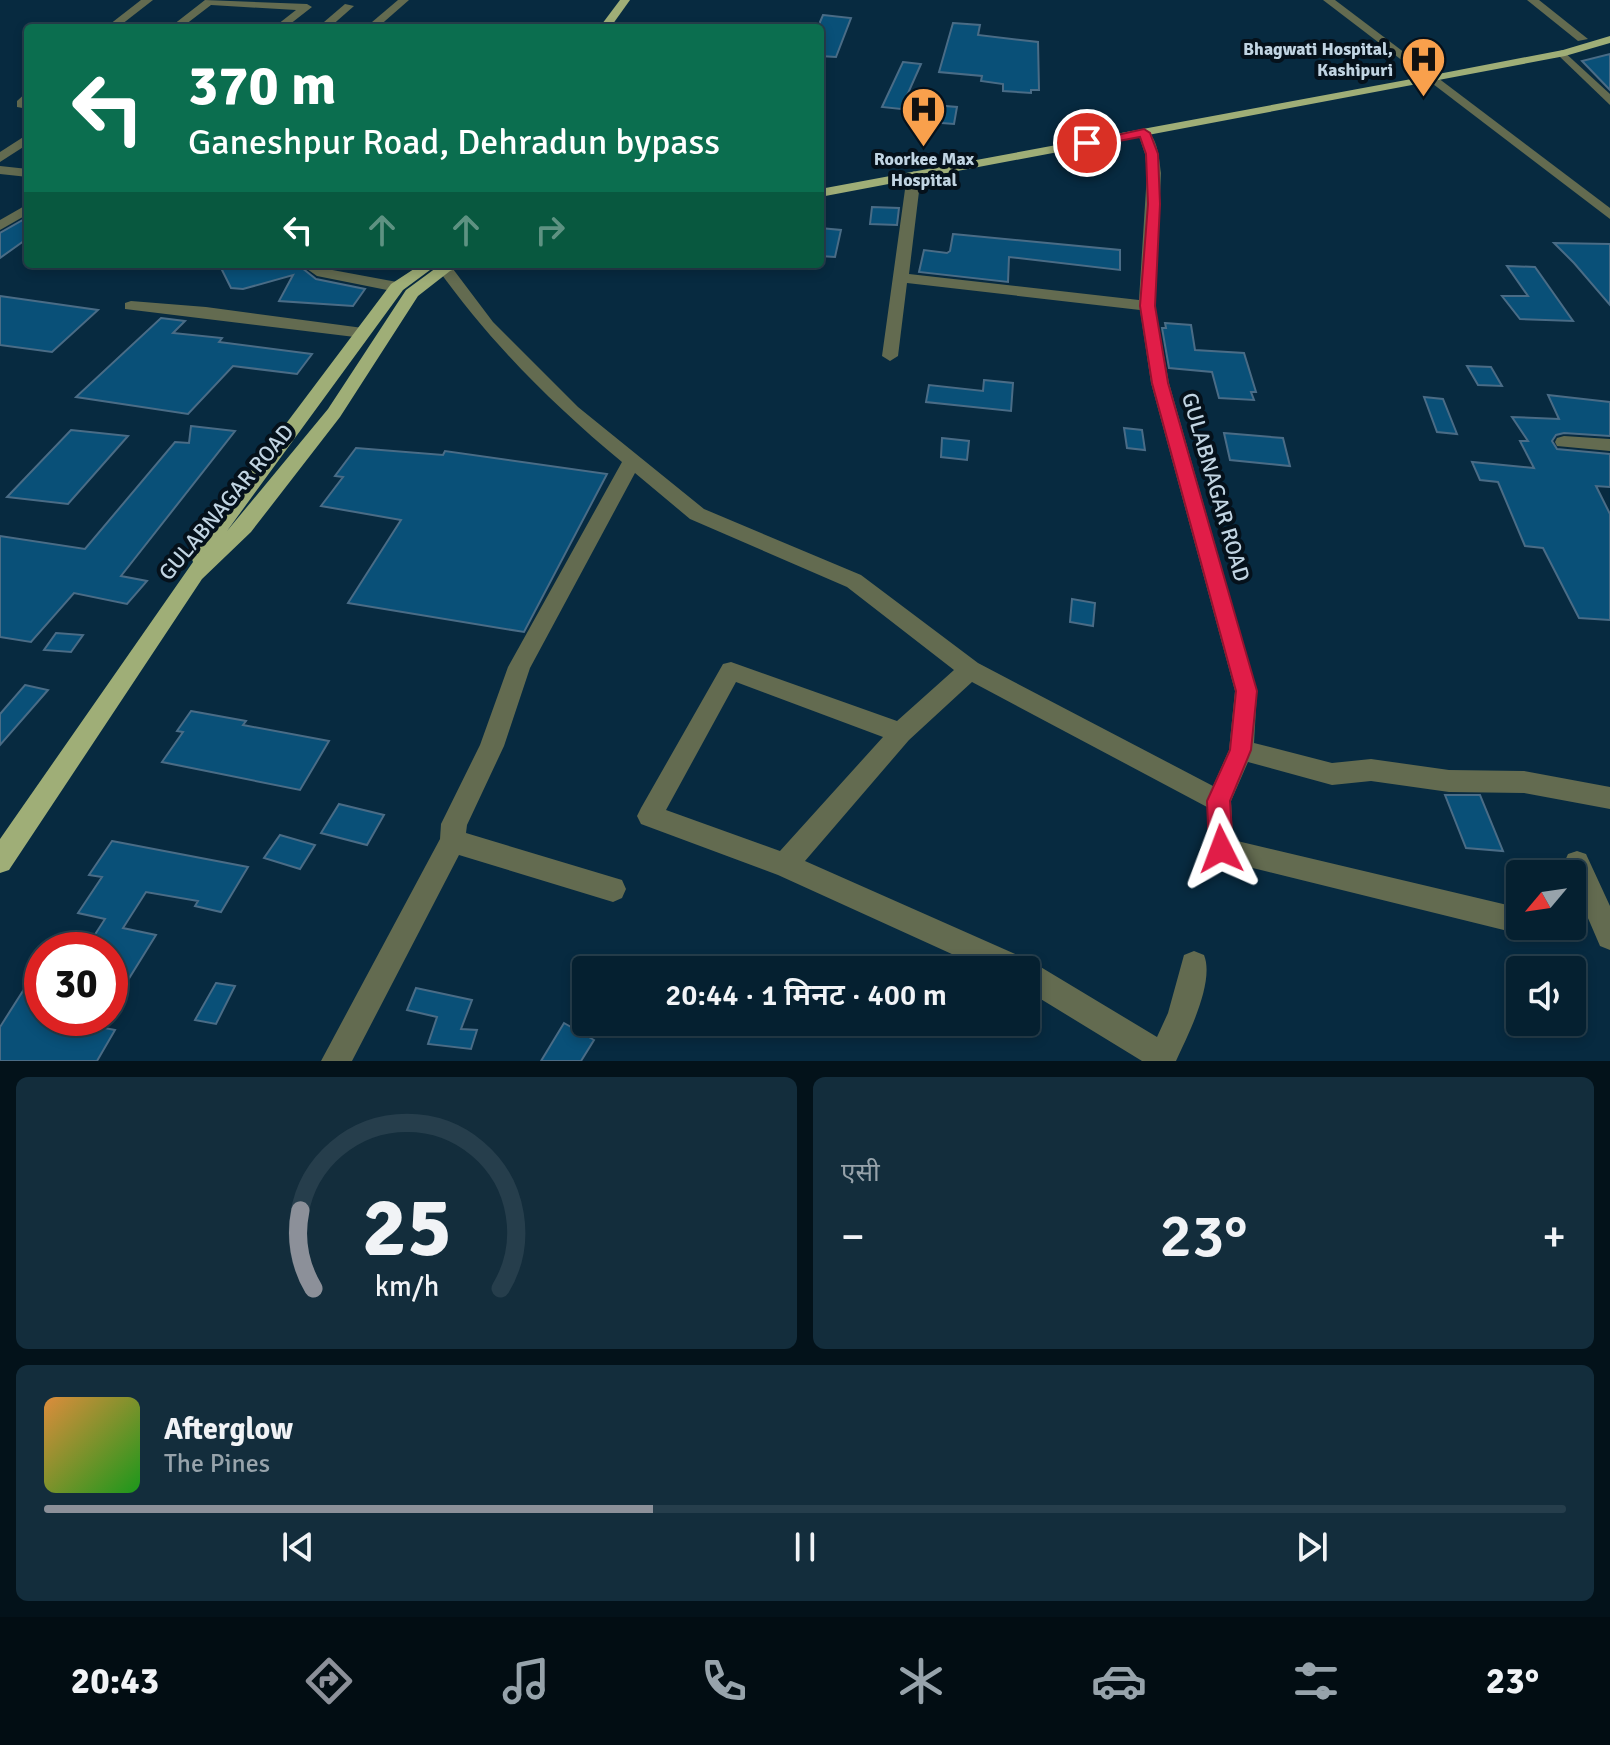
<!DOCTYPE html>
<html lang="hi">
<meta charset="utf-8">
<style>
:root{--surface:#052030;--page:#132d3c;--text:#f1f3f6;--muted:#97a3ab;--line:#263e4c;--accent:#8c9099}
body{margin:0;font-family:Signika,"Noto Sans Devanagari",sans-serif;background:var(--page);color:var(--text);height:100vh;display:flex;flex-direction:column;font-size:30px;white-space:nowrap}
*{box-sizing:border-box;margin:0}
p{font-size:26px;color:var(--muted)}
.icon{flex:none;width:44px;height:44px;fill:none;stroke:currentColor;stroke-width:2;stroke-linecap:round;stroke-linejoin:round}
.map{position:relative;height:1061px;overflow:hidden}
.side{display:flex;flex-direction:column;gap:16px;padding:16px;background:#03121a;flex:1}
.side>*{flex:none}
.banner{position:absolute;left:24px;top:24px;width:800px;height:244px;border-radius:8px;box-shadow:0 4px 12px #0003,0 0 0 2px var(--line);background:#0b6e4f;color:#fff;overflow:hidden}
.needle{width:52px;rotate:241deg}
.tools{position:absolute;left:1506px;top:860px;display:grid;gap:16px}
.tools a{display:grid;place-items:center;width:80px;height:80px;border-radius:8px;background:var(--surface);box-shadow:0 4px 12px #0003,0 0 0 2px var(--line);font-size:40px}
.speed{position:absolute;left:24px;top:932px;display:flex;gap:16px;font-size:40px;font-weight:700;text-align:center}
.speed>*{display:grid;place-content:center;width:104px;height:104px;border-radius:50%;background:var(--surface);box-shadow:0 4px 12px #0003,0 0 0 2px var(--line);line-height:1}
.speed .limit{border:12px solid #d22;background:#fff;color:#111}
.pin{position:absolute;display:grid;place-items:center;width:68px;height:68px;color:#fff;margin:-34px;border:4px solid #fff;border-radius:50%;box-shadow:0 2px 8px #0007}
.me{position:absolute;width:88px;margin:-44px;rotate:357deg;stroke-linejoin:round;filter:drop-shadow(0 0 6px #0008)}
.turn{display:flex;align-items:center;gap:28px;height:168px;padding:0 32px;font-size:36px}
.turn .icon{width:104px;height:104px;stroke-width:2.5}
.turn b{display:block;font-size:56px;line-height:68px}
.lanes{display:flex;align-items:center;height:76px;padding:0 32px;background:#0003;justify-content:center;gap:40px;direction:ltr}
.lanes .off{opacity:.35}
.big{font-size:60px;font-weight:600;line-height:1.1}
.side .widget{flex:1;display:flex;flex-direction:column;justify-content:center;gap:12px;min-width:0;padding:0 28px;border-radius:12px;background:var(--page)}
.side .dial{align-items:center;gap:0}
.dial svg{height:208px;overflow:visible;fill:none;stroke:var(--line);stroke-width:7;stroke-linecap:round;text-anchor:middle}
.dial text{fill:var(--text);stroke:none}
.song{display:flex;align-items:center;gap:24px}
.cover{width:96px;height:96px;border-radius:12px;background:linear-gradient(135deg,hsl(30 70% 55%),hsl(120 70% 35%))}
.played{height:8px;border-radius:4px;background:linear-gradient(90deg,var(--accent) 40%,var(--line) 40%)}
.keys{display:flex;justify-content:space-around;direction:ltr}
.heat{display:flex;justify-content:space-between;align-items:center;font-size:44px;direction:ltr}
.side .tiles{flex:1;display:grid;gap:16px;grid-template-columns:1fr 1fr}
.widget:last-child{grid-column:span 2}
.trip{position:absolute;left:572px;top:956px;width:468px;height:80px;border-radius:8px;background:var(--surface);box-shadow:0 4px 12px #0003,0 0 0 2px var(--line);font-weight:600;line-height:80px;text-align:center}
.tab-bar{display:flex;height:128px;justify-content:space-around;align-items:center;background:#020d13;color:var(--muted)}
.tab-bar .icon{width:56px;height:56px}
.tab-bar .active{color:var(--accent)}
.tab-bar b{font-size:36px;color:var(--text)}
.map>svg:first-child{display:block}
.building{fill:#095078;stroke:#4a6c86;stroke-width:2}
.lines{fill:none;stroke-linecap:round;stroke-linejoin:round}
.minor{fill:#636b50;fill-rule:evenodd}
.major{fill:#9fae77;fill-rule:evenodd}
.route{fill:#e11d48;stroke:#92132f;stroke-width:2}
.labels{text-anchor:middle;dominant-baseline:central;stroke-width:8;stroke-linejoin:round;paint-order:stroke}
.far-poi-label{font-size:18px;font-weight:bold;fill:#c1d4e2;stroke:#05111b;text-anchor:end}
.street-label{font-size:22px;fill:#c1d4e2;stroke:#05111b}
</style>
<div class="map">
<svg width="1610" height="1061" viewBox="0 0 1610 1061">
<rect width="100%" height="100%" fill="#072a40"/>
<g class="building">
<polygon points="823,15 851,18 836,57 820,56 820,22"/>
<polygon points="953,23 980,25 978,35 1038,42 1039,90 1031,90 1031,93 1003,91 1003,84 981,81 982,76 939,72"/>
<polygon points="1610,54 1610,90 1582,61"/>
<polygon points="903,62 921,64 901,109 882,107"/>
<polygon points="933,105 957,107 954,124 929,122"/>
<polygon points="872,207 899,208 897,225 870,224"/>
<polygon points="28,217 28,238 0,258 0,233"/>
<polygon points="820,228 841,230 835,257 820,256"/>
<polygon points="953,234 1120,250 1120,270 1009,257 1008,282 919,272 924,250 947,253 950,251"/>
<polygon points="1554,243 1610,244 1610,305 1574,263"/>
<polygon points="219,264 297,264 316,279 365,289 353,306 279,301 293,275 243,289 231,288"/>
<polygon points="1507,266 1535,267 1573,321 1520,319 1502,296 1528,296"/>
<polygon points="0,296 98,310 52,352 0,345"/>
<polygon points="161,318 185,321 173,333 222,338 219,342 312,354 297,374 233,366 188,414 76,397"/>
<polygon points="1165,323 1191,325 1195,350 1244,353 1256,392 1251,392 1254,400 1219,398 1212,372 1169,368 1162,328 1166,328"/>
<polygon points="1467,366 1491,367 1502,386 1478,385"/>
<polygon points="984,380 1013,383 1011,411 926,402 929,385 983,391"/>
<polygon points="1548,395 1610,402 1610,436 1564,433 1556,435 1552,441 1557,449 1610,454 1610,487 1596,486 1610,514 1610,620 1579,618 1543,548 1525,546 1498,482 1480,480 1472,462 1534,468 1520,441 1528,441 1512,417 1559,419"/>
<polygon points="1424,397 1443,399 1457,434 1437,432"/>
<polygon points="191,426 235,431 121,576 147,581 127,604 74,593 31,642 0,637 0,536 85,549 175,442 189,443"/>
<polygon points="1124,428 1142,430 1145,450 1127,448"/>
<polygon points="71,430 128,436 68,504 7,497"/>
<polygon points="1224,433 1283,438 1290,466 1230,460"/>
<polygon points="942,438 969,441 967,460 941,457"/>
<polygon points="356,448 443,455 445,451 607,474 524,632 348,603 401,520 321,506 343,477 335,476"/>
<polygon points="1072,599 1095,603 1093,626 1070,622"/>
<polygon points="56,633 83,635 71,652 44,650"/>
<polygon points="25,685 48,690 0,745 0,714"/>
<polygon points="191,711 246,721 243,725 329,741 300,790 162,762 183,732 177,731"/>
<polygon points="1445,795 1480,795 1503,851 1466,848"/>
<polygon points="339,804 384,815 367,845 321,833"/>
<polygon points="280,835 315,845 300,869 264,858"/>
<polygon points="112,841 248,867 221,912 195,906 198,901 146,892 123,928 156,935 128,980 110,976 110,950 85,950 105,919 78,913 102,877 89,875"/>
<polygon points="42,961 42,1018 93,1018 89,1025 115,1030 97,1061 0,1061 0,1027"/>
<polygon points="216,983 235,986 216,1024 195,1020"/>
<polygon points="416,988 472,1000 461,1029 477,1030 471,1049 428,1044 437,1017 407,1010"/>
<polygon points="564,1023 594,1040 581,1061 541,1061"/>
</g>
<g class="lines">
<g class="minor">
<polygon points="141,0 153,0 117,28 105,28"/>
<polygon points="205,0 307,4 312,7 285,28 273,28 296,10 211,5 181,28 169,28"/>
<polygon points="398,0 409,0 377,28 365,28"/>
<polygon points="1323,0 1335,0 1610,208 1610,219"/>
<polygon points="1527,0 1539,0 1588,39 1578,41"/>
<polygon points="345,4 354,6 329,28 317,28"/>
<polygon points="1562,50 1610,94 1610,105 1558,55 1556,53"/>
<polygon points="28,91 28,109 17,107 17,101"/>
<path d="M1144 129C1158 136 1159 158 1161 173L1155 306 1169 383 1257 691 1254 743 1332 763 1371 759 1449 770 1524 771 1610 787V809L1524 793 1449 792 1371 781 1332 785 1248 762 1231 801 1233 840 1520 908V926H1568L1566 939C1553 944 1545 940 1533 935L1530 928 1520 934 1212 858 1208 849 1207 807 972 682 909 740 805 861 1029 960 1157 1037 1168 1013 1184 955 1194 951 1204 955C1215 982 1188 1035 1176 1061H1142L1026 990V970H987L778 875 641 824 637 816 641 808 723 664 731 662 897 721 954 670 847 587 690 519 635 473 530 668 504 746 467 825 466 833 622 880 626 889 622 898 613 902 459 855 352 1061H321L440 839 441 824 480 745 508 667 622 462C552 404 490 342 437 268L440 265H450L493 322 578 407 704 509 861 575 978 663 1213 786 1229 750 1235 691 1151 383 1140 310 907 283 898 356 890 361 882 356 907 175 914 171 921 175 909 274 1139 300 1147 173 1145 154 1138 133ZM736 682 883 737 780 851 666 810Z"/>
<polygon points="28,134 28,144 0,162 0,152"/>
<polygon points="0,166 28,169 28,177 0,174"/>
<polygon points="28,204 28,214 0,230 0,220"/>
<polygon points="300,264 318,264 327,269 397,282 405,287 397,292 317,276"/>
<polygon points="131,301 206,307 363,328 371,333 363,338 125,309 125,303"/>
<polygon points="1564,436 1610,439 1610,451 1557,446 1555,442 1557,438"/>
<polygon points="1577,851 1586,854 1610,906 1610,950 1600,946 1572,881 1572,874 1569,874 1564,863 1568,854"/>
</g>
<g class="major">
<polygon points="620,0 630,0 610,28 599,28"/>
<polygon points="1610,36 1610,43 1565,56 820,197 820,189 1433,75 1563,50"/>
<polygon points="467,264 450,271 418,296 340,417 251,532 202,579 9,870 0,873 0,839 193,562 192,559 212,522 391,284 417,267 427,267 430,270 403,290 227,531 328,409 406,290 440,265"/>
</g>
</g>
<polygon class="route" points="1144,129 1150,133 1158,154 1160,204 1155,306 1168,383 1257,691 1251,750 1230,801 1233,849 1229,857 1221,860 1213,857 1209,849 1207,801 1230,750 1236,691 1152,383 1140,306 1148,204 1146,154 1140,137 1087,147 1081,143"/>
<defs>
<symbol id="hospital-pin" viewBox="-11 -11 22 30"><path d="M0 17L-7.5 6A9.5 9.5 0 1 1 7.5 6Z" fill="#f9a04c" stroke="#05111b"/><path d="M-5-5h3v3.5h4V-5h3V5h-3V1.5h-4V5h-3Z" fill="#111"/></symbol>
</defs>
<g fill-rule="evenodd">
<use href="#hospital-pin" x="1398" y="34" width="51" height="69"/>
<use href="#hospital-pin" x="898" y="84" width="51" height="69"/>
</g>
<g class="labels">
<g class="far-poi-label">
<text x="1393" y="49">Bhagwati Hospital,<tspan x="1393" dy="21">Kashipuri</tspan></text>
<text x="924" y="159" text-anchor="middle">Roorkee Max<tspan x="924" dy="21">Hospital</tspan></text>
</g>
<g class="street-label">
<text transform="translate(1216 487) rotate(74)">GULABNAGAR ROAD</text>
<text transform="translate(226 502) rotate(-50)">GULABNAGAR ROAD</text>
</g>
</g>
</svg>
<div class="tools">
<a><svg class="needle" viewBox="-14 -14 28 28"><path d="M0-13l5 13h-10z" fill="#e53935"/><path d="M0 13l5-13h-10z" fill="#97a3ab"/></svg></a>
<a><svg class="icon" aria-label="sound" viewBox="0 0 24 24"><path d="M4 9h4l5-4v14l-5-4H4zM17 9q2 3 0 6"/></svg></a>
</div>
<div class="speed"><div class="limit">30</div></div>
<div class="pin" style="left:1087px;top:143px;background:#d93025"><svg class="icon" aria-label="arrive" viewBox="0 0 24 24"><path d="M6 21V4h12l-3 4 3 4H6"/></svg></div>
<svg class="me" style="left:1221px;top:849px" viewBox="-20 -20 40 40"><path d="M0-17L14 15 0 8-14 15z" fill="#e11d48" stroke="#fff" stroke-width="4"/></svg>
<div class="trip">20:44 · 1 मिनट · 400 m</div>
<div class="banner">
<div class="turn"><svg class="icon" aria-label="left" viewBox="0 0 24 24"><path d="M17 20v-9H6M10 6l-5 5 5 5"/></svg><div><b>370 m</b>Ganeshpur Road, Dehradun bypass</div></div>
<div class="lanes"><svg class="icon" aria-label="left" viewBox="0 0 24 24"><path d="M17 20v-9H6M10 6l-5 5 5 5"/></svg><svg class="icon off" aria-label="ahead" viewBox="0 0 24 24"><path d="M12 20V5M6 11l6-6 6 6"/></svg><svg class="icon off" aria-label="ahead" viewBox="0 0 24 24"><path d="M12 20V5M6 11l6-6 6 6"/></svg><svg class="icon off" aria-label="right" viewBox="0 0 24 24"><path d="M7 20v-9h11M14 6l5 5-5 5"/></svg></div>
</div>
</div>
<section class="side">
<div class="tiles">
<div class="widget dial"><svg viewBox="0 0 100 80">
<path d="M14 69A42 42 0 1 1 86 69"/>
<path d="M14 69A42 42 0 0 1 9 39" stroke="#8c9099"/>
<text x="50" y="56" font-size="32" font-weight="700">25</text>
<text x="50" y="72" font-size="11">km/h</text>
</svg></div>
<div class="widget"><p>एसी</p>
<div class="heat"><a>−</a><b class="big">23°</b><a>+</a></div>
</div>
<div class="widget">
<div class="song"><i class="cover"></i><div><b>Afterglow</b><p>The Pines</p></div></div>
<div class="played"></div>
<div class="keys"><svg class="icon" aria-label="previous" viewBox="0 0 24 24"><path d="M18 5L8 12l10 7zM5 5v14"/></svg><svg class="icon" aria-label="pause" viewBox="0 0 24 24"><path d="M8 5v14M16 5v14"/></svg><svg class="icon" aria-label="next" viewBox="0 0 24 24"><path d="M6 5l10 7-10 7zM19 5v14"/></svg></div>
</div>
</div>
</section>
<nav class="tab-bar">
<b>20:43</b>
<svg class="icon active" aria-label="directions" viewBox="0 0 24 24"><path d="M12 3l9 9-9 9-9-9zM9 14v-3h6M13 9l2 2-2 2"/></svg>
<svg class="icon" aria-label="music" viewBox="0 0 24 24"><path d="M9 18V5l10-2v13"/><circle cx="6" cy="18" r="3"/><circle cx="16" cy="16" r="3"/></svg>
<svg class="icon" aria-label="phone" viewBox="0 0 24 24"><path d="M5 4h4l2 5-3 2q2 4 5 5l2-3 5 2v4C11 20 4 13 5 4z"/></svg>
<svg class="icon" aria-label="climate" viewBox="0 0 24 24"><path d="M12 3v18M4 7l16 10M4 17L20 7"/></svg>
<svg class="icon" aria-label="car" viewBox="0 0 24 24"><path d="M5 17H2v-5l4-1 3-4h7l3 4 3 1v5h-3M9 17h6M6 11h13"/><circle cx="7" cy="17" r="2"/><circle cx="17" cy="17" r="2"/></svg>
<svg class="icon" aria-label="filters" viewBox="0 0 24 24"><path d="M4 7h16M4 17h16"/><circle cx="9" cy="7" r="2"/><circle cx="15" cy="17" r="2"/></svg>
<b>23°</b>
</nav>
